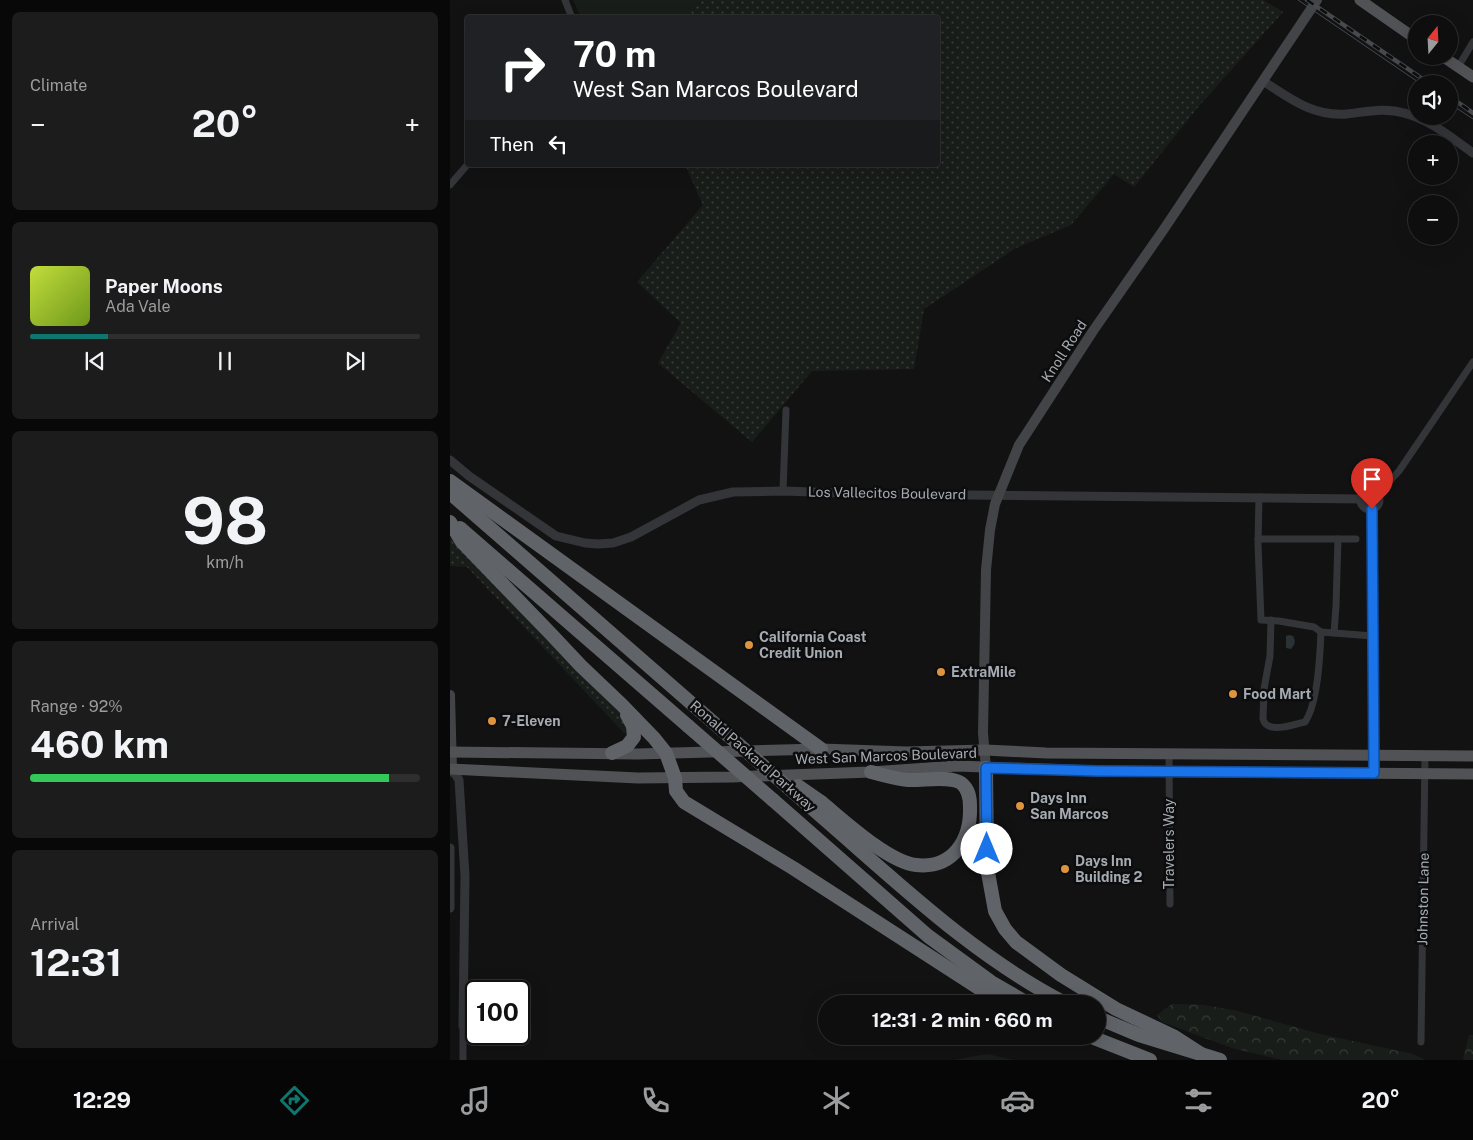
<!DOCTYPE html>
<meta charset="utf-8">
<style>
:root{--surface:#0e0e0e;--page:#1c1c1c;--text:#f1f3f6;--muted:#9b9c9e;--line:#2e2e2e;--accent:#0f766e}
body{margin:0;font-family:"Public Sans",sans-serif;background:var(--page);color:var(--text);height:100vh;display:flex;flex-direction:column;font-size:19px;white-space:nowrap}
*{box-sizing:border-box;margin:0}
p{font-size:16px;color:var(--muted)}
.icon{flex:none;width:28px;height:28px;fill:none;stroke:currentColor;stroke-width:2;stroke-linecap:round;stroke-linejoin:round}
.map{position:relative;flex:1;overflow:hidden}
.panel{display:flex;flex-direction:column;gap:12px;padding:12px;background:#080808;width:450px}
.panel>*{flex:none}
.hud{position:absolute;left:15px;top:15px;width:475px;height:152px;border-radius:5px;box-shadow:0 5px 20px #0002,0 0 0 1px var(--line);background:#202124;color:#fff;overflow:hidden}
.needle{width:32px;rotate:18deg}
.tools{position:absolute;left:958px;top:15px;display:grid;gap:10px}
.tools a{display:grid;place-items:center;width:50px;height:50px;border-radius:50%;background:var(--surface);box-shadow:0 5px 20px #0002,0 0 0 1px var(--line);font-size:25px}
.speed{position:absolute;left:15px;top:980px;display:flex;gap:10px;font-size:25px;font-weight:700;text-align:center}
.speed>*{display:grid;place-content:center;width:65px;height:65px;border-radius:50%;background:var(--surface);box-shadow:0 5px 20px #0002,0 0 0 1px var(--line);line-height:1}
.speed .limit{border:2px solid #111;border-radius:8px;background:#fff;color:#111}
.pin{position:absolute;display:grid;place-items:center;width:42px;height:42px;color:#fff;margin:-51px -21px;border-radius:50% 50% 50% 0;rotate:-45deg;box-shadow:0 0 5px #0007}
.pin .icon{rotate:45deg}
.me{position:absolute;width:55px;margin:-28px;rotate:0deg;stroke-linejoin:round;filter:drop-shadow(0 0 4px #0008)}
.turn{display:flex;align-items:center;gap:18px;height:105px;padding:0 25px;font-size:22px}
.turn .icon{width:65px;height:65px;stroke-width:2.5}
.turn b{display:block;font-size:35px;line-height:42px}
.then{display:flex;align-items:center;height:48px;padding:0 25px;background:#0003;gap:10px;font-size:19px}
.big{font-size:38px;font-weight:700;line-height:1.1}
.panel .widget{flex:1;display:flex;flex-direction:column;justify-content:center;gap:8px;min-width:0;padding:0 18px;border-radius:8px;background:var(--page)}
.panel .dial{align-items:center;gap:0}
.dial b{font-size:65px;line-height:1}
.song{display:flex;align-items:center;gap:15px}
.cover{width:60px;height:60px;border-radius:8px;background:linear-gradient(135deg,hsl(70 70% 55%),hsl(80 70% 35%))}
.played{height:5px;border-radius:2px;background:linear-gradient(90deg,var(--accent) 20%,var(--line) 20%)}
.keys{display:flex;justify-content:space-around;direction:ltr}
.heat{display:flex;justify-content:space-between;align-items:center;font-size:28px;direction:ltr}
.charge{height:8px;border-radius:4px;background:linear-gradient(90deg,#34c759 92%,var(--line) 0)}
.trip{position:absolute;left:368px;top:995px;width:288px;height:50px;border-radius:25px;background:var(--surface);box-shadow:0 5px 20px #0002,0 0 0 1px var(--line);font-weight:700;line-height:50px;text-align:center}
.tabs{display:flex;height:80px;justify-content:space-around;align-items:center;background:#060606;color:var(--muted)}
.tabs .icon{width:35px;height:35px}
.tabs .selected{color:var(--accent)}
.tabs b{font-size:22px;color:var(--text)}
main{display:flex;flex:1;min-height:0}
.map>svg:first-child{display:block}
.grass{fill:url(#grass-dots)}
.forest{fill:url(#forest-crowns)}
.park{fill:#191d19}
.water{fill:#2a3235}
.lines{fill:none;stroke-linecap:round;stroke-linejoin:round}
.minor{stroke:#333538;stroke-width:7}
.tertiary{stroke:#333538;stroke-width:9}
.secondary{stroke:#424448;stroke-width:10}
.primary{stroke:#505256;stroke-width:11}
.motorway{stroke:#606368;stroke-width:14}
.tram{stroke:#46494d;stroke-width:1}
.rail-casing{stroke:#46494d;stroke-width:4.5}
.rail{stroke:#0d0d0e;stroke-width:2.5;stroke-dasharray:8;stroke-linecap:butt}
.motorway-bridge{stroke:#606368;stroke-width:14}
.route-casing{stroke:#114b97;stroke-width:12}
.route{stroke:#1a73e8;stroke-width:9}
.poi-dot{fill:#de943f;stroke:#0d0d0e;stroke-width:2}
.labels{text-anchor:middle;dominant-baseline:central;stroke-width:5;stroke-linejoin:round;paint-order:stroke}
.street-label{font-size:14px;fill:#a5abb2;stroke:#0d0d0e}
.poi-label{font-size:14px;font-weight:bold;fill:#a5abb2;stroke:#0d0d0e;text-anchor:start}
</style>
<main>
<section class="panel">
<div class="widget"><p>Climate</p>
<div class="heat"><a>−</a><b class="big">20°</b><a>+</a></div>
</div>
<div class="widget">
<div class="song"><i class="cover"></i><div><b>Paper Moons</b><p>Ada Vale</p></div></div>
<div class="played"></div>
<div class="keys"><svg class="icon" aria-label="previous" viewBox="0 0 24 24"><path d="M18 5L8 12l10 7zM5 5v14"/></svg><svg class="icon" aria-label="pause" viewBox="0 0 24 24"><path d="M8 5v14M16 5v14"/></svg><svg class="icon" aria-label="next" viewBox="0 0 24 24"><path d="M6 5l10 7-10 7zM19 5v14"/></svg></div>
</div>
<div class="widget dial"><b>98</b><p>km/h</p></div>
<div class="widget"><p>Range · 92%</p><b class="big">460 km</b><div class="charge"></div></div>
<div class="widget"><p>Arrival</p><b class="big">12:31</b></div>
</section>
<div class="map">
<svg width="1023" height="1060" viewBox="0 0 1023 1060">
<defs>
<pattern id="grass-dots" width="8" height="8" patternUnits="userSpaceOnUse" patternTransform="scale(1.25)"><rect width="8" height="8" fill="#191d19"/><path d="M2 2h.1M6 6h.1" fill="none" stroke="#373b38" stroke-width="1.8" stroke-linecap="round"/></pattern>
<pattern id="forest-crowns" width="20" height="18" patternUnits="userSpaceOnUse" patternTransform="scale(1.25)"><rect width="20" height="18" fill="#191d19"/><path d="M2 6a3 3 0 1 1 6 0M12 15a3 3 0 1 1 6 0" fill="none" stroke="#373b38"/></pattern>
</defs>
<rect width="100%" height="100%" fill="#121213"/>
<g class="grass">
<polygon points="252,0 813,0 833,12 749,106 684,187 664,174 621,225 566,248 474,309 464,369 362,371 302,442 208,363 231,323 187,282 253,205 235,165 488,165 488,18 236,17"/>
<polygon points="0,538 171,714 180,726 178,737 17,567 0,566"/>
</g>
<g class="forest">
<polygon points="722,1004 754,1005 788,1011 870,1034 963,1054 975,1060 833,1060 782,1048 712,1022 707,1015"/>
<polygon points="1019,1035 1023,1035 1023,1060 1013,1060"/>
<polygon points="537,1054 564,1060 504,1060"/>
</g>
<polygon class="park" points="123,0 252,0 236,18 131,17"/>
<path class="water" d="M839 635 843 636C846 642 845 644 841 649L836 648V636Z"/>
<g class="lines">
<g class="minor">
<polyline points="115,0 122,18"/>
<polyline points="1008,67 1023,42"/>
<polyline points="0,185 18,164"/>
<polyline points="333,491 336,410"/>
<polyline points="927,495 949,471 1023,362"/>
<polyline points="809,497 808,544 811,620 829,621 864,627 871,632 923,636"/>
<polyline points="808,539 906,539"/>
<path d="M821 620 820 656 814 689 813 719C817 735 844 724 855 722 868 703 870 655 871 632"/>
<polyline points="884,633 886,606 888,539"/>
<polyline points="719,753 720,904"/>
<polyline points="971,1042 975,756"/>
<polyline points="13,1060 13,1026"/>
</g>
<g class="tertiary">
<path d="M813 81C839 98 863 117 897 114 916 112 934 107 954 113 979 119 1002 138 1023 153"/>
<polyline points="0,460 19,476 106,536 135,543 148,544 163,543 181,537 249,500 283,492 333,491 421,494 911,499"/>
<circle cx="920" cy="500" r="9"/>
<polyline points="921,509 924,773"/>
<polyline points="0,772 2,769 9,780 15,876 13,1026"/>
<polyline points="0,848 0,908"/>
</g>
<g class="secondary">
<polyline points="0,695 2,769"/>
<polyline points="536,768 533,733 536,570 540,530 545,504 569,445 643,331 714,229 867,0"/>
</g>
<g class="primary">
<polyline points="910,0 966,39"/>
<polyline points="992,56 1023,77"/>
<polyline points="0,752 188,754 371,749 457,752 535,750 596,753 1023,756"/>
<polyline points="0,769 188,778 282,777 421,772 507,766 648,771 1023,774"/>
</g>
<g class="motorway">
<polyline points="0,481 371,749"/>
<polyline points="0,493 272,730"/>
<polyline points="0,522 12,542 100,633 131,666 172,705 204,738 216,753 225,778 226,791 234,802 343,868 535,992 562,1004"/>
<polyline points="10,528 238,726"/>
<polyline points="162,753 177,746 184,737 183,726 177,715"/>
<polyline points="536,768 537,867 545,911 555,929 566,942 611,975 666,1009 723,1036 754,1056"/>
<polyline points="323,800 478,936 541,982 579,1004"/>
<path d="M371 802C393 820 438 862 466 865 503 869 521 840 520 807 520 798 519 789 511 783 499 775 473 781 458 780 446 779 433 775 421 772"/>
<path d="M357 804C440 875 519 954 617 1004"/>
<polyline points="646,1017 689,1035 770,1060"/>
<polyline points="639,1036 700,1060"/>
</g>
<g class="tram">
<polyline points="848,0 971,84"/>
<polyline points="999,103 1023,119"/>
</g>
<defs>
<g id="rail">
<polyline points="857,0 980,84"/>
<polyline points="999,96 1023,113"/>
</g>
</defs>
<use href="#rail" class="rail-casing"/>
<use href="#rail" class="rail"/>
<g class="motorway-bridge">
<polyline points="238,726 323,800"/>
<polyline points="272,730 357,804"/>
<polyline points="348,786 371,802"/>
</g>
</g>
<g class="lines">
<defs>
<polyline id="route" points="537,849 536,768 648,771 924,773 922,509"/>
</defs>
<use href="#route" class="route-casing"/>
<use href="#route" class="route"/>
</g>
<g class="poi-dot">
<circle cx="299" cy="645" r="5"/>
<circle cx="491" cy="672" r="5"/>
<circle cx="783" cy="694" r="5"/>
<circle cx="42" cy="721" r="5"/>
<circle cx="570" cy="806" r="5"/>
<circle cx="615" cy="869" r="5"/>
</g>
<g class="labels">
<g class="street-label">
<text transform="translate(614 351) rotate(-57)">Knoll Road</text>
<text transform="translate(437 493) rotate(1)">Los Vallecitos Boulevard</text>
<text transform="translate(303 756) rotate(41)">Ronald Packard Parkway</text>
<text transform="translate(436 756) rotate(-2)">West San Marcos Boulevard</text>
<text transform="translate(719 844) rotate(-90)">Travelers Way</text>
<text transform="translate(973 899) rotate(-89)">Johnston Lane</text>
</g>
<g class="poi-label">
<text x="309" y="637">California Coast<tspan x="309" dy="16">Credit Union</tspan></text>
<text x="501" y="672">ExtraMile</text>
<text x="793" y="694">Food Mart</text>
<text x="52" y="721">7-Eleven</text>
<text x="580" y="798">Days Inn<tspan x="580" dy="16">San Marcos</tspan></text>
<text x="625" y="861">Days Inn<tspan x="625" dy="16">Building 2</tspan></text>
</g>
</g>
</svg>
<div class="tools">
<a><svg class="needle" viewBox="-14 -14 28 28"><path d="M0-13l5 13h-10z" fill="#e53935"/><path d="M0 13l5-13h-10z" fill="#9b9c9e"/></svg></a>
<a><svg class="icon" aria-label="sound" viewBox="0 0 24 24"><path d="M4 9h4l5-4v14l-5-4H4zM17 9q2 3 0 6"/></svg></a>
<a>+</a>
<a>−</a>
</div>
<div class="speed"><div class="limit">100</div></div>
<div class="pin" style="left:922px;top:509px;background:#d93025"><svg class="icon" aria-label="arrive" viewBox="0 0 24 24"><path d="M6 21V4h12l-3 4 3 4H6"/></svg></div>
<svg class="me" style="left:537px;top:849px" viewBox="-20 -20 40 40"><circle r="19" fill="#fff"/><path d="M0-13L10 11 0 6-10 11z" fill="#1a73e8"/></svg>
<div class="trip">12:31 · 2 min · 660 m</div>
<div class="hud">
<div class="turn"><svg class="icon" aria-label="right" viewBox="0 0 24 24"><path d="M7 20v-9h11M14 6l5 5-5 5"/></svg><div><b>70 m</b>West San Marcos Boulevard</div></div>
<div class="then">Then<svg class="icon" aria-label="left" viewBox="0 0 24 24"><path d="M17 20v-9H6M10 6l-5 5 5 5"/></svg></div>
</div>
</div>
</main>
<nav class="tabs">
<b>12:29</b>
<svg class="icon selected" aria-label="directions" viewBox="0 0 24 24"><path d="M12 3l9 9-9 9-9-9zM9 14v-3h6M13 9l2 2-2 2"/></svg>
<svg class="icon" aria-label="music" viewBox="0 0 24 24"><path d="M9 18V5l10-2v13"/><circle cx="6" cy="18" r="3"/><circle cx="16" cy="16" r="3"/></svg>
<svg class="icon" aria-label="phone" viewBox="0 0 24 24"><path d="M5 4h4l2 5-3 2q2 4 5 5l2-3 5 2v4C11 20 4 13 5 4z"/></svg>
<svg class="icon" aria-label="climate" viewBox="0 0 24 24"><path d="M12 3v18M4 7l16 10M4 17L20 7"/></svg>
<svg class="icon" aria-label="car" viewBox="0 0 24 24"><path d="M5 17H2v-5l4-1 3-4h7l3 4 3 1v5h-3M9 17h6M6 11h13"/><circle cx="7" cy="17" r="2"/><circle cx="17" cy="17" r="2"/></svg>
<svg class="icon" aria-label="filters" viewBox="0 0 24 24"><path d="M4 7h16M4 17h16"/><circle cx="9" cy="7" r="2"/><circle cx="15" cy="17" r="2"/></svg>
<b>20°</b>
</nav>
